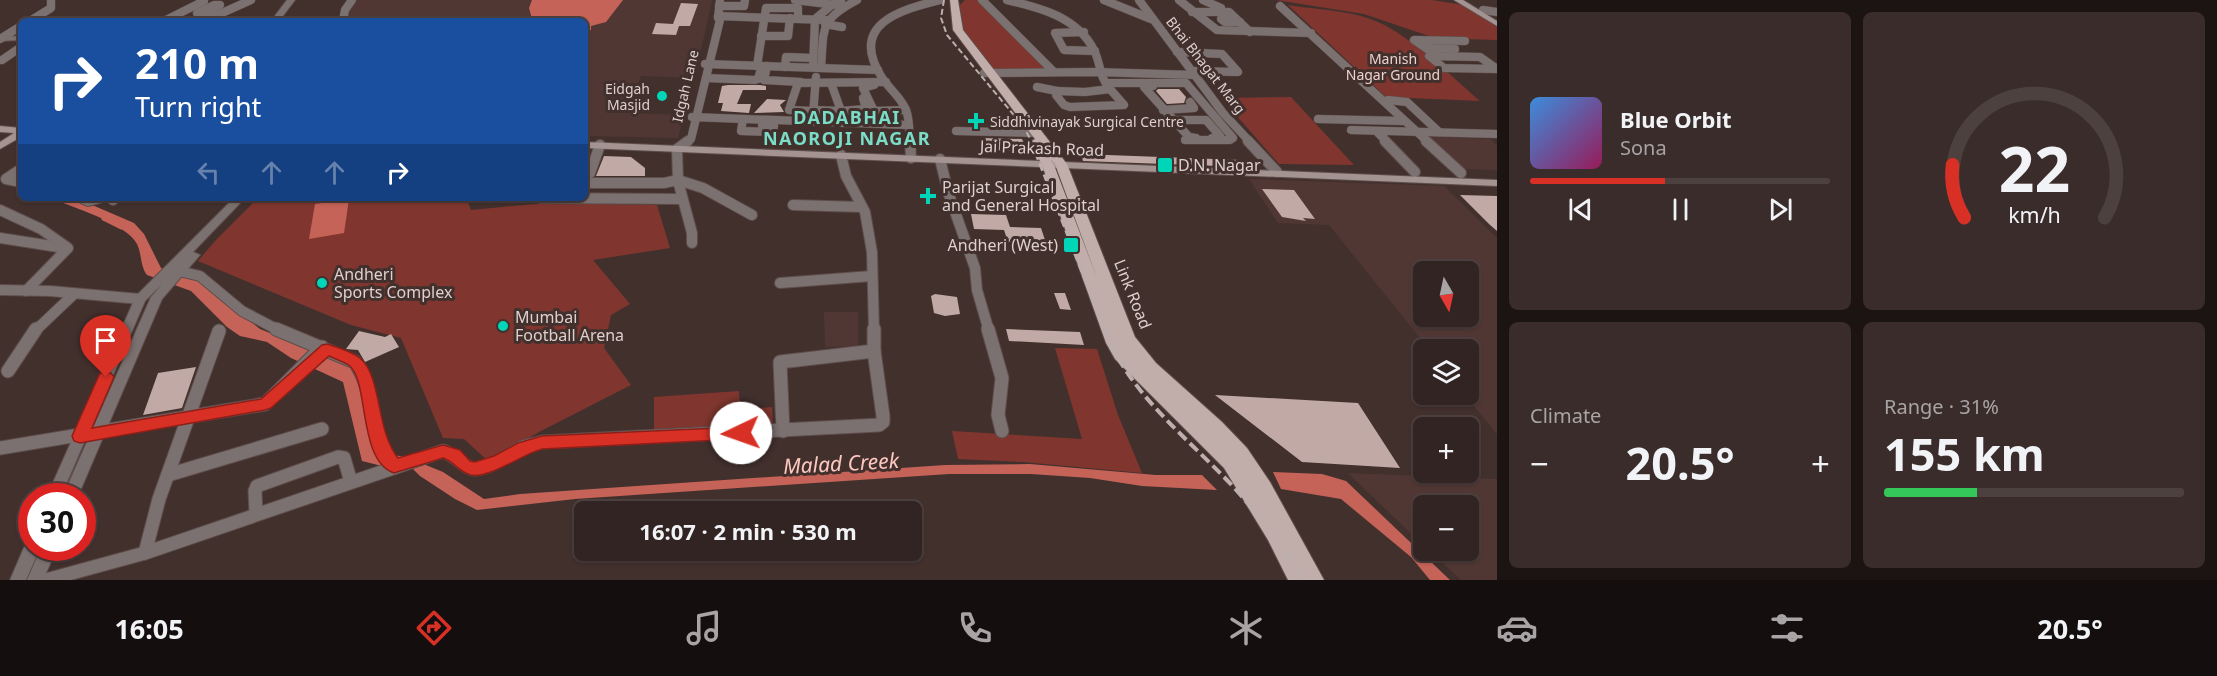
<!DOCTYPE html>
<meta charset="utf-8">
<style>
:root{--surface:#322422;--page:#3a2c2a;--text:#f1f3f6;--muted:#a8a4a5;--line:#4d4140;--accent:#d93025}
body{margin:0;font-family:"Noto Sans",sans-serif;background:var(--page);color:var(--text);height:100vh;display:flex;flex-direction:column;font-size:22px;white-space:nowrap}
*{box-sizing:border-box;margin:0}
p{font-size:20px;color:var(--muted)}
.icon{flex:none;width:33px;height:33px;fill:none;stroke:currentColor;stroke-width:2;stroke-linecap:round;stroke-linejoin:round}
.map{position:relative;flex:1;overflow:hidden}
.details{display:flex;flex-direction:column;gap:12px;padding:12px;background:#1c1413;width:720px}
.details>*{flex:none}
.guide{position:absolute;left:18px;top:18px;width:570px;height:183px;border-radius:9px;box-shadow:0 2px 4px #0004,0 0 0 2px var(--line);background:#1a4fa0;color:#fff;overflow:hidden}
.needle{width:39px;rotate:171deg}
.buttons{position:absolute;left:1413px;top:261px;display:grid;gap:12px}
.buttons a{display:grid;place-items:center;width:66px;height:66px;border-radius:9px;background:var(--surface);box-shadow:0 2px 4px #0004,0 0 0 2px var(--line);font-size:30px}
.speed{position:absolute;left:18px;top:483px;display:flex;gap:12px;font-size:30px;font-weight:700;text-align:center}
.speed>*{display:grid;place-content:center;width:78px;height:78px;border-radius:50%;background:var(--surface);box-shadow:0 2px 4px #0004,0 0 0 2px var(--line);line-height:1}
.speed .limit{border:9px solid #d22;background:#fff;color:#111}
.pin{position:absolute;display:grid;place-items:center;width:51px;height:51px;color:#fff;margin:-62px -26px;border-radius:50% 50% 50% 0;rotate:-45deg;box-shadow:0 0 6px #0007}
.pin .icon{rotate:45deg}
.me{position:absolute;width:66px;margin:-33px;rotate:267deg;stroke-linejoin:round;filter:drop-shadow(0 0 4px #0008)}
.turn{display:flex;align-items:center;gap:21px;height:126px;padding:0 18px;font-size:27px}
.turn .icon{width:78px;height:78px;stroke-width:2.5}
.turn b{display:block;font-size:42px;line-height:51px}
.lanes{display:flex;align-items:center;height:57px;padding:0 18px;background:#0003;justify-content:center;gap:30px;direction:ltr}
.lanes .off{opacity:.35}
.big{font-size:45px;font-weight:700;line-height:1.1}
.details .card{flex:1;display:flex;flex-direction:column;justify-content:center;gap:9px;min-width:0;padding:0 21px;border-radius:9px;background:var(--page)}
.details .dial{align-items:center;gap:0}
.dial svg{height:156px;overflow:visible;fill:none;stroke:var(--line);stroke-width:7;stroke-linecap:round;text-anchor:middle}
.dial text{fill:var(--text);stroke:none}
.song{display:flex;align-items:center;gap:18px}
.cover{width:72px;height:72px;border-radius:9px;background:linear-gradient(135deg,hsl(210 70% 55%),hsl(330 70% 35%))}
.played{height:6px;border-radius:3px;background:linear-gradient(90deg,var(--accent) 45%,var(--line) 45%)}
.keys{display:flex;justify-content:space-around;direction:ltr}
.heat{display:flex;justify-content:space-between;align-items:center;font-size:33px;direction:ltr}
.charge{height:9px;border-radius:4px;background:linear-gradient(90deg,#34c759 31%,var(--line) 0)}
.details .tiles{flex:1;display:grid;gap:12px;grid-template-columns:repeat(2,1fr)}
.trip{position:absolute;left:574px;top:501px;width:348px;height:60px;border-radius:9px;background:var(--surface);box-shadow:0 2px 4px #0004,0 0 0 2px var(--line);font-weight:700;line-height:60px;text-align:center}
.menu{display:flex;height:96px;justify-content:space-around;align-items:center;background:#140e0e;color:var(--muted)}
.menu .icon{width:42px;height:42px}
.menu .current{color:var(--accent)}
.menu b{font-size:27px;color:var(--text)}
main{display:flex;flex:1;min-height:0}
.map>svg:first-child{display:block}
.built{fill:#513734;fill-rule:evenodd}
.green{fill:#80362f}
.water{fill:#c66358}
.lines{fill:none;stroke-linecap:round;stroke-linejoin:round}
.stream{stroke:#c66358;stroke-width:3}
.building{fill:#c1a9a6}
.minor-far2-casing{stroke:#5e4d4a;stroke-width:9}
.minor-far1-casing{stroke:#5e4d4a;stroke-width:12}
.minor-casing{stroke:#5e4d4a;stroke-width:15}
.tertiary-casing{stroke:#5e4d4a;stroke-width:2}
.secondary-casing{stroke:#5e4d4a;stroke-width:2}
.primary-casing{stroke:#5e4d4a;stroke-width:2}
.minor-far2{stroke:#7b7170;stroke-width:8}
.minor-far1{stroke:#7b7170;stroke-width:10}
.minor{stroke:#7b7170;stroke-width:13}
.tertiary{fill:#7b7170;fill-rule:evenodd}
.secondary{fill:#a39391;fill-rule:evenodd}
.primary{fill:#c1adaa;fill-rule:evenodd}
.rail-far2{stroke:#bdafad;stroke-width:2;stroke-dasharray:6 3;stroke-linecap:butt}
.rail-far1{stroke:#bdafad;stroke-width:3;stroke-dasharray:8 4;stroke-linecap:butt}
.rail{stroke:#bdafad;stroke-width:4;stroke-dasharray:11 5;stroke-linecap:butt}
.route{fill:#d93025;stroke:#8d1f18;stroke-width:1.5}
.poi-dot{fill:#01d5b7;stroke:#42302d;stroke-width:2}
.labels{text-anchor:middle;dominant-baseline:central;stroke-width:6;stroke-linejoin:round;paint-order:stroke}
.far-park-label{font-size:14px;fill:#edd1cd;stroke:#42302d}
.far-street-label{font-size:14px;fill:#ddd0ce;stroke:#42302d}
.far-poi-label{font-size:14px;fill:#ddd0ce;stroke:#42302d;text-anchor:end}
.street-label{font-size:16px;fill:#ddd0ce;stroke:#42302d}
.poi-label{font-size:16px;fill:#ddd0ce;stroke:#42302d;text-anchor:start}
.far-district-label{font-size:18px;font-weight:bold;letter-spacing:1.5px;fill:#79ddc7;stroke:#42302d}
.near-water-label{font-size:21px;font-style:italic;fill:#fec8c0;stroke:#42302d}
</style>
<main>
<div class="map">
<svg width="1497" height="580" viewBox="0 0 1497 580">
<rect width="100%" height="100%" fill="#42302d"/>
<g class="built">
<polygon points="357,0 712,0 695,78 641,76 627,113 684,115 678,138 585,136 585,21 348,21 350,9"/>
<polygon points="1426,136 1490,139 1497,145 1497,170 1460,169"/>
<path d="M1249 179 1444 186 1497 238V434L1465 395 1468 394V350L1429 349 1329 225 1278 223ZM1424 272H1468V316H1424Z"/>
<polygon points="824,312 858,312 858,346 825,347"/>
<polygon points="1348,473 1497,479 1497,580 1461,580 1430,551 1468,550 1468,506 1424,506 1423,545"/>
</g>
<g class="green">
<polygon points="965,0 979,0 1051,71 991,69 961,29 960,5"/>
<polygon points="1276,0 1432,0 1470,6 1497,23 1497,40 1435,38 1364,14"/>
<path d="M1288 5C1317 10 1352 10 1378 22 1412 37 1451 76 1480 101L1386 97Z"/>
<polygon points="1291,97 1354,165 1279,164 1221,98"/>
<polygon points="258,198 466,198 471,210 546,203 657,205 670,248 593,260 630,304 611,315 604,348 631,385 539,432 489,462 464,439 443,438 401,338 351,325 198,261 215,241"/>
<polygon points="1055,348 1097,349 1118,415 1142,473 1023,462 958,459 952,431 1082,439"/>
<polygon points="739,391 740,409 772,407 773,424 654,431 654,397"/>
</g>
<g class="water">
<polygon points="532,0 623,0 606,22 591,26 591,30 585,31 585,21 532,19 529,8"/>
<path d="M50 198H76L134 223 144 234 161 268 170 272 196 277 260 329 349 365 359 372 380 455 401 456 416 461 443 472 484 499 520 494 945 465 1030 464 1156 475H1202L1217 490 1142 486 1090 478 1031 474H949L575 499 477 510 455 499 420 476 411 467H386L362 461 343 382 291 358 267 342 240 336 227 327 191 291 147 275C140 266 142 254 137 244 126 223 72 207 50 198Z"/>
<polygon points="349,199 344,233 309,239 315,204"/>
<polygon points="1273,472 1322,474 1346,481 1450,580 1430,580 1411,557 1341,499 1281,489"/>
</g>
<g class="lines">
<polyline class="stream" points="103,219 121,228"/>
</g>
<g class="building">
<polygon points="681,3 698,4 690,26 679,26 676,35 652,34 656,23 673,24"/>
<polygon points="728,85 760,85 766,86 766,90 743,90 737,104 751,104 749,113 721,111 723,103 718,103 722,86"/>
<polygon points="1158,89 1179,89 1186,97 1184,103 1167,104 1156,91"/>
<polygon points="767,99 786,100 780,105 784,112 754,113"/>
<polygon points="981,138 1022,139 1024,143 1023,151 984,150"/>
<polygon points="1081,154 1241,160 1245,167 1083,161"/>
<polygon points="604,156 631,157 645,168 645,176 596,176"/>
<polygon points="1262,189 1294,190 1315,219 1303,218 1306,221 1282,217"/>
<polygon points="1460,195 1497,196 1497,231 1489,224"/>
<polygon points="971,214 1006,215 1010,227 1041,228 1046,243 1008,242 1004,230 974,229"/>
<polygon points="1054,293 1065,293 1071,310 1060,309"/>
<polygon points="935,294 957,297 960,314 945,316 934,313 931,296"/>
<polygon points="1006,329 1080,332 1084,345 1009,341"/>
<polygon points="359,331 385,337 391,334 399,347 365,362 358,350 346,349"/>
<polygon points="196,367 182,408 143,415 158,373"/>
<polygon points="1215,395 1358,403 1400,468 1302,462"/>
</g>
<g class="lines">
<defs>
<g id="minor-far2">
<polyline points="795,0 836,5"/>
<polyline points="982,0 1054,72"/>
<path d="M1007 0C1041 8 1077 17 1094 50 1101 64 1099 77 1110 89"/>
<polyline points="1104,0 1151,19"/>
<polyline points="1139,0 1223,113 1250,142"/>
<polyline points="1179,0 1217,30 1311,33"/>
<polyline points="1203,0 1221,8"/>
<polygon points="214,5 220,5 205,13 197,13"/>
<polyline points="719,6 744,6 745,0"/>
<polyline points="1280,6 1428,142"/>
<polyline points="1483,10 1497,12"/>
<polyline points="1192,12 1229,12 1250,32"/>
<polyline points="718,16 826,20"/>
<polyline points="1235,18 1221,19 1225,22 1240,22"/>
<polyline points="30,21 51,8 51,0"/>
<polyline points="164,21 204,1"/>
<polyline points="204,21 251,0"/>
<polyline points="343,21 345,10 352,0"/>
<polyline points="825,24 842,27"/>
<polyline points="1084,32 1055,33 1064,50 1095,51"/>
<polyline points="761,36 788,36 790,18"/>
<polyline points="0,39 21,26"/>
<polyline points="1426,48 1455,49"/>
<polyline points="1177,52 1222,54 1238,72 1192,71"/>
<polyline points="1436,55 1414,40 1465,41"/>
<polygon points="1429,56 1480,57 1497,69 1444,68"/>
<polyline points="2,60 21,47"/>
<polyline points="705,64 878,70"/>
<polyline points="757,66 766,8 798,8 798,18"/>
<polyline points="767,66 764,80 801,82"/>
<polyline points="785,67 786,57 813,58"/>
<polyline points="813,67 815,19 833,4 841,1"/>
<path d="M821 68C824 28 819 20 857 0"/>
<polyline points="984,73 1094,72 1195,75"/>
<polyline points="706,78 755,80 758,79 761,69"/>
<polyline points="1106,83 1186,83 1233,138 1230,140 1185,140"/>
<polyline points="874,85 863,88 874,111 906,110"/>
<polyline points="1153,86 1144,87 1189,137 1196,138"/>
<polyline points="1037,87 1057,91"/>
<polygon points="1110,89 1124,105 1070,107 1064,105 1056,95 1057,91 1085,92"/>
<polyline points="1388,100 1407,102 1439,132"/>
<polyline points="813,110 841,111 831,83"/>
<polyline points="1163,110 1194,108 1190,102"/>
<polyline points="813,111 789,110 798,83 886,82"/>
<polyline points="813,115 816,77"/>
<polyline points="692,117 907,125"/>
<polyline points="743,119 741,131 773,132 774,126 762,125"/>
<polyline points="1318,119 1403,121"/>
<polyline points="1174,120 1206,120 1220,136 1212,138"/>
<polyline points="843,123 841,111 866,109 863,98"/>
<polyline points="1351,130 1497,134"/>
<polyline points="956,131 1038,133"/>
<polyline points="1384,133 1378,133 1387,142"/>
<polyline points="686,142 691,139 720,20 718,18 720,0"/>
<path d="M910 142C909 132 910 120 906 110 901 97 888 88 881 76 849 24 900 10 940 0"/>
</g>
<g id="minor-far1">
<polyline points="688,141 677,149 678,181 692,233 692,243"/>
<polyline points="910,141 911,158"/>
<polyline points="1248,141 1277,172"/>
<polyline points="1385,141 1415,172"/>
<polyline points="1426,141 1461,173"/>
<polyline points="841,155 846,176 865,212 872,252 874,331"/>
<polyline points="940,159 948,192 975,268 977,290 989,331"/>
<polyline points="21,169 6,179 21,182"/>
<polyline points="590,173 600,145"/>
<polyline points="585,183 664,183 678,180 703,188 752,215"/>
<polyline points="82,198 88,201 100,198"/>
<polyline points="541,198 682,199"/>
<polyline points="113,200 115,198"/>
<polyline points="793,205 862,207"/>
<polyline points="0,210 41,229 68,248 26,291"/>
<polyline points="0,238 58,247 64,251"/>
<polyline points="179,271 200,276 242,311 280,331"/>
<polyline points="780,283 872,276"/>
<polyline points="0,290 50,291 140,299"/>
<polyline points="35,331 74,294"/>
</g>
<g id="minor">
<path d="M276 329 355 362C377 395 368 430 394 466"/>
<polyline points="988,329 1002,378 998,415 1002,431"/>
<polyline points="8,371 36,329"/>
<polyline points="783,431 780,362 874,351 874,329"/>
<polyline points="0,448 265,404 322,347"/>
<polyline points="168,475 322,429"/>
<polyline points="256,514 255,491 257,486 338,457 344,458 351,482"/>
<polyline points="145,553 159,499 219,331"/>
<path d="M46 580 145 553 443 451C456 455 465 469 475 469 493 468 508 454 523 447 529 445 536 444 542 442L879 425 883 422V416L874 351"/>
</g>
<g id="tertiary">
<polygon points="287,0 295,0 279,21 271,21"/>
<polygon points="21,36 21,40 0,41 0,37"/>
<polygon points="234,198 245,198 193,252 200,255 162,299 78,496 63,496 151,297 162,284 145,301 61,496 47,496 136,296"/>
<polygon points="32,541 32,548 40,548 26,580 10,580 26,543"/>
<polygon points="41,548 57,548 43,580 27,580"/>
</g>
<g id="secondary">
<polygon points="1454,0 1463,0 1497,21 1497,26"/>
<polygon points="0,126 21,128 21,137 0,149 0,142 14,133 0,132"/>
<polygon points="585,142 1497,180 1497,186 585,148"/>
</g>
<path id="primary" d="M950 0H958L963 30 1067 164 1135 337 1156 363 1222 422 1247 448 1270 482 1324 580H1288L1268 540 1224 468 1115 359 1106 343 1042 165 1030 142 1035 139 953 30ZM1051 160 1055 164 1097 278 1054 165Z"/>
</defs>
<use href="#minor-far2" class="minor-far2-casing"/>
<use href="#minor-far1" class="minor-far1-casing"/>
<use href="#minor" class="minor-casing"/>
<use href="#tertiary" class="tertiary-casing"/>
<use href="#secondary" class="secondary-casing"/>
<use href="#primary" class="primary-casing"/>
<use href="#minor-far2" class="minor-far2"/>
<use href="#minor-far1" class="minor-far1"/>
<use href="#minor" class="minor"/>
<use href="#tertiary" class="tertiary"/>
<use href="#secondary" class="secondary"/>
<use href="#primary" class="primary"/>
<polyline class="rail-far2" points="944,0 941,18 947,35 1023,126 1032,142"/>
<polyline class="rail-far1" points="1031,141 1105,331"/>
<path class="rail" d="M1104 329C1128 390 1177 429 1221 474 1253 506 1279 542 1302 580"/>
</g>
<path class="route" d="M327 344C337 347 353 352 361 359 382 378 376 431 398 458L443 445 460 450 470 461 475 462 494 456 518 443 542 436 741 427 747 429 749 433 747 438 741 439 542 449C523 454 489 479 471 475 457 471 454 461 443 458L394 473C358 461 369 383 350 366 345 362 335 359 329 356L271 408 265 410 80 443 74 441 72 436 100 373H111L114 377 92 428 261 399 322 345Z"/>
<g class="poi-dot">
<circle cx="662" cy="96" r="6"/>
<path d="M973 112h6v6h6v6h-6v6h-6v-6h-6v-6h6z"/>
<rect x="1157" y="157" width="16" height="16" rx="3"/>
<path d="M925 187h6v6h6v6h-6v6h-6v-6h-6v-6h6z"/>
<rect x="1063" y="237" width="16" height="16" rx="3"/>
<circle cx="322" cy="283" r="6"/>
<circle cx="503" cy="326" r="6"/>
</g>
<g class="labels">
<g class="far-park-label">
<text x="1393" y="58">Manish<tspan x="1393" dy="16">Nagar Ground</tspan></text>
</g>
<g class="far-street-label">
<text transform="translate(1206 65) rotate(52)">Bhai Bhagat Marg</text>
<text transform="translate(685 86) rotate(-77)">Idgah Lane</text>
</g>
<g class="far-poi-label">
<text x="650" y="88">Eidgah<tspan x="650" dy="16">Masjid</tspan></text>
<text x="990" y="121" text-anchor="start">Siddhivinayak Surgical Centre</text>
</g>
<g class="street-label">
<text transform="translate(1042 148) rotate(2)">Jai Prakash Road</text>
<text transform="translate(1133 294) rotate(68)">Link Road</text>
</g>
<g class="poi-label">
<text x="1178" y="165">D.N. Nagar</text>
<text x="942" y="187">Parijat Surgical<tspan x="942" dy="18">and General Hospital</tspan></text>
<text x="1058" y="245" text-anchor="end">Andheri (West)</text>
<text x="334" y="274">Andheri<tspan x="334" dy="18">Sports Complex</tspan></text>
<text x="515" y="317">Mumbai<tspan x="515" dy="18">Football Arena</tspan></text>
</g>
<g class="far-district-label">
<text x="847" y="117">DADABHAI<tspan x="847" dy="21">NAOROJI NAGAR</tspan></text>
</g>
<g class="near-water-label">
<text transform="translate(841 463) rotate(-3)">Malad Creek</text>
</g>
</g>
</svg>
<div class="buttons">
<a><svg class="needle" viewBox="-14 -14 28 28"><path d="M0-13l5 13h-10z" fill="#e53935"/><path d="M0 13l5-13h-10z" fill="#a8a4a5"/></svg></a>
<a><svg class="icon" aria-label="layers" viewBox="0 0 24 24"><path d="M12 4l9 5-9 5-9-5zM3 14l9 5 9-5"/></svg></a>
<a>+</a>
<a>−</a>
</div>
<div class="speed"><div class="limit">30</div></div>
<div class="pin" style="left:106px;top:377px;background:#d93025"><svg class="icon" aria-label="arrive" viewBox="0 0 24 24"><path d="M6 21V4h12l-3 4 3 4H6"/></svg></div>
<svg class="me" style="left:741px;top:433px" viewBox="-20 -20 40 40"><circle r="19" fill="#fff"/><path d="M0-13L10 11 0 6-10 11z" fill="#d93025"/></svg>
<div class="trip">16:07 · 2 min · 530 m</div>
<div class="guide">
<div class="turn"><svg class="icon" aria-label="right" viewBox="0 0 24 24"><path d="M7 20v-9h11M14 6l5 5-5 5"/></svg><div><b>210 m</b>Turn right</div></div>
<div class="lanes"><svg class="icon off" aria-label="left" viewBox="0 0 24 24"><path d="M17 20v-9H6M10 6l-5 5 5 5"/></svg><svg class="icon off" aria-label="ahead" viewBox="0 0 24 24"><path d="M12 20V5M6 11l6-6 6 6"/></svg><svg class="icon off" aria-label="ahead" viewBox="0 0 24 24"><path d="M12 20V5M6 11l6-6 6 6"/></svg><svg class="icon" aria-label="right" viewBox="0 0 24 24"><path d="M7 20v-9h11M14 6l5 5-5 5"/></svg></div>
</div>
</div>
<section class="details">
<div class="tiles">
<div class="card">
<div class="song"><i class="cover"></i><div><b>Blue Orbit</b><p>Sona</p></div></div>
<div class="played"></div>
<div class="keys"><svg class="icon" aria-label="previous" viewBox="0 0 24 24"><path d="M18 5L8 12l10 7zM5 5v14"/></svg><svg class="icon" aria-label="pause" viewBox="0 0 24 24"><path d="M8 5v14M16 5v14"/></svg><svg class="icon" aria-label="next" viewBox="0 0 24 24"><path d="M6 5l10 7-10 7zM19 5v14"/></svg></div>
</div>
<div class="card dial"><svg viewBox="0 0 100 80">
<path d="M14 69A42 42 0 1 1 86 69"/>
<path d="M14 69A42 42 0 0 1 8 42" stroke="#d93025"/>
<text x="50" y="56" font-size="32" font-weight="700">22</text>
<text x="50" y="72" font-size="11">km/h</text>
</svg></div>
<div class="card"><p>Climate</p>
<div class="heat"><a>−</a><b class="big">20.5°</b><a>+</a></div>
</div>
<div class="card"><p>Range · 31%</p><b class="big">155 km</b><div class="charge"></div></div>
</div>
</section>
</main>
<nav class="menu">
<b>16:05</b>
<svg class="icon current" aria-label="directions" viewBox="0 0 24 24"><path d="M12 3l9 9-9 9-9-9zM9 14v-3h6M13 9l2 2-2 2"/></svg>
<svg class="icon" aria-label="music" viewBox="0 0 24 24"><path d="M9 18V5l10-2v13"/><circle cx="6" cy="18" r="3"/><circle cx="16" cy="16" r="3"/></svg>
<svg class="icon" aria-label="phone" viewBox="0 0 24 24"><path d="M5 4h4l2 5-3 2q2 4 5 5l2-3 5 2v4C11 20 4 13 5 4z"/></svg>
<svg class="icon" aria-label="climate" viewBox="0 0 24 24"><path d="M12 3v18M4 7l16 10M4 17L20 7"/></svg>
<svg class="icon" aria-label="car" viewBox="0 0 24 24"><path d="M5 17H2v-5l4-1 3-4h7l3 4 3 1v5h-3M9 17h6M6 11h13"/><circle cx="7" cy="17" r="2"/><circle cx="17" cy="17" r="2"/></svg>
<svg class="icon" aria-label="filters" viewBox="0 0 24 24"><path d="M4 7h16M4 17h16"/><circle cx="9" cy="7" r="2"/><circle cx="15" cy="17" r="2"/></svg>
<b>20.5°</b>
</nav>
